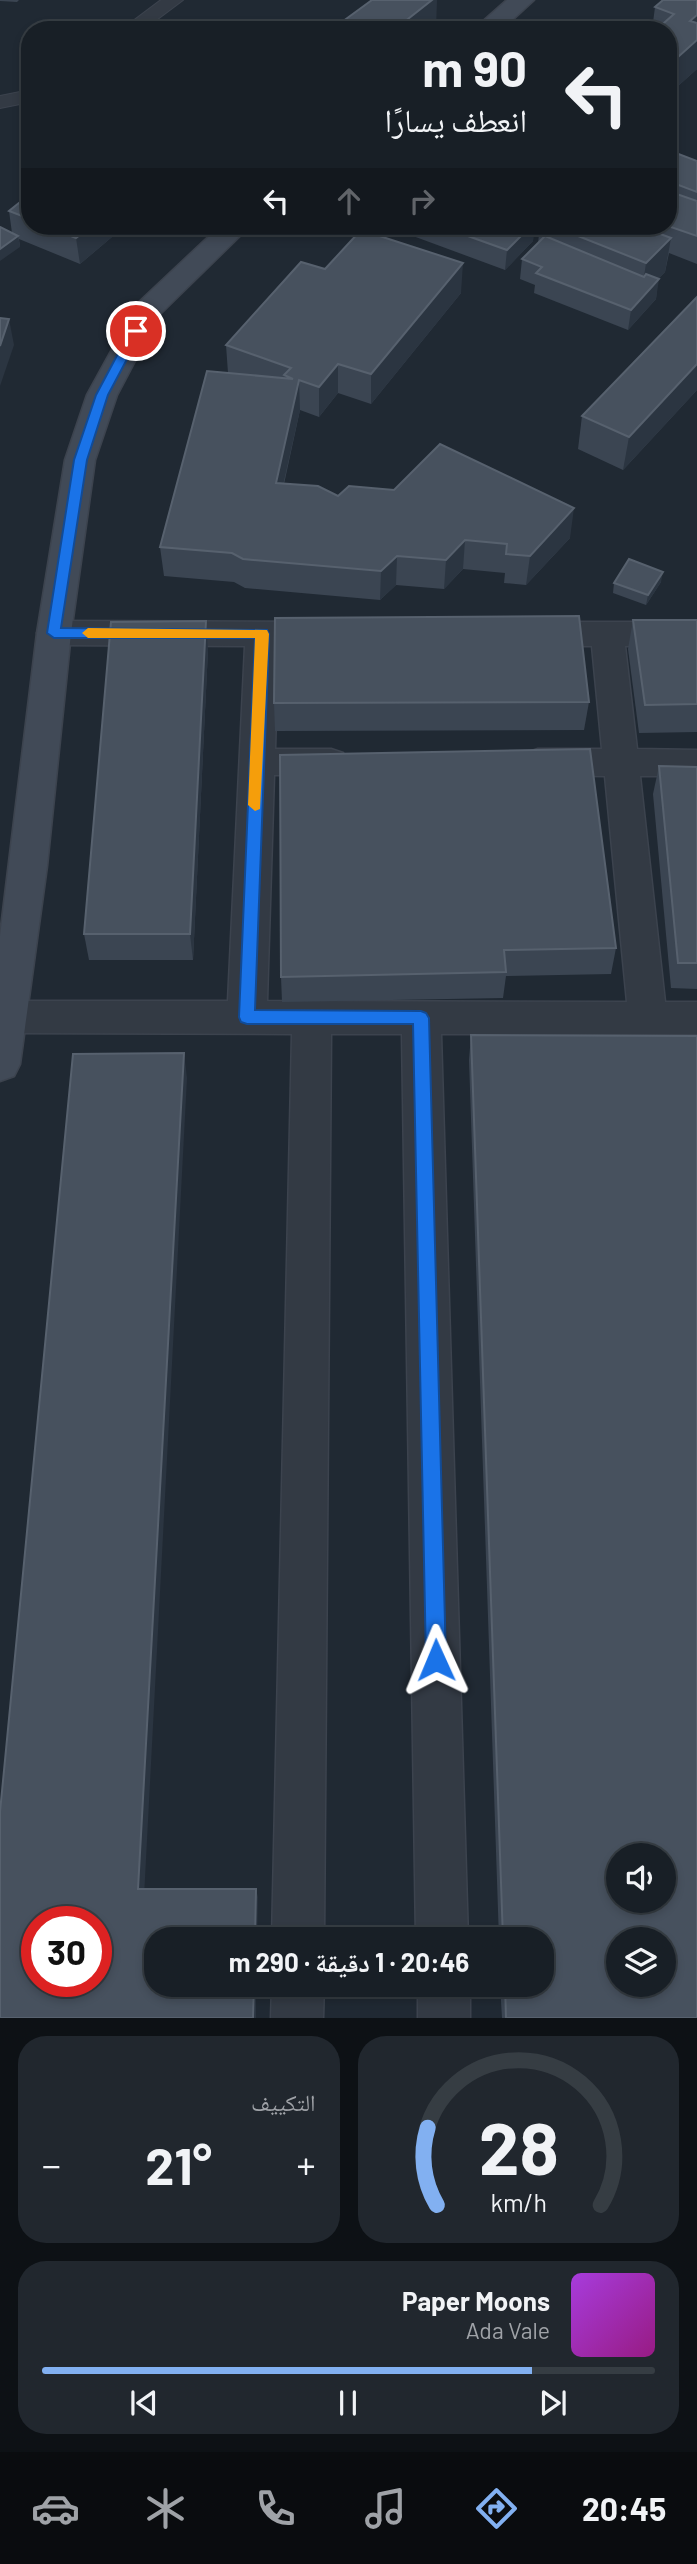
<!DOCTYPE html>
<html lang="ar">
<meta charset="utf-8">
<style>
:root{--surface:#181f26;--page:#21272e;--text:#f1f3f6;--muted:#9fa2a7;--line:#363d43;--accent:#82b0f1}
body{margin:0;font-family:Barlow,"Noto Naskh Arabic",sans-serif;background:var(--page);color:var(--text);direction:rtl;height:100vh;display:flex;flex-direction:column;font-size:26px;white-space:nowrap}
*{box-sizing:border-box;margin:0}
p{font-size:23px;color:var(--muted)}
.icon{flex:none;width:38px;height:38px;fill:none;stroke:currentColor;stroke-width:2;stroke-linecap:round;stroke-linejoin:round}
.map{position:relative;height:2018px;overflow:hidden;direction:ltr}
.details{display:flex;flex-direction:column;gap:18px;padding:18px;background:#0d1115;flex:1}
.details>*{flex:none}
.hud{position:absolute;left:21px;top:21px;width:656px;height:214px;border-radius:28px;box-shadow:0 4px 10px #0003,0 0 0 2px var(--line);direction:rtl;background:#181f26;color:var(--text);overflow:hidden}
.tools{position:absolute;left:606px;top:1843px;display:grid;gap:14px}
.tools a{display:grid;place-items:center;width:70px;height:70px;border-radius:50%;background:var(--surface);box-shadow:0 4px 10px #0003,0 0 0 2px var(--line);font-size:35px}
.speed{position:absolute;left:21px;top:1906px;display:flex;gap:14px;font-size:35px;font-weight:700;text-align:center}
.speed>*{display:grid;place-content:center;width:91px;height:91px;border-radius:50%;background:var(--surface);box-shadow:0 4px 10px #0003,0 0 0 2px var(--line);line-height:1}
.speed .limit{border:10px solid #d22;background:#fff;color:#111}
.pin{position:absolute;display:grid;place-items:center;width:60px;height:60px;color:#fff;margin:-30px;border:4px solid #fff;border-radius:50%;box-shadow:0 2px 7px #0007}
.me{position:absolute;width:77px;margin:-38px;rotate:359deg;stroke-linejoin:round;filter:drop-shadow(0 0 5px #0008)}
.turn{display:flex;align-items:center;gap:24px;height:147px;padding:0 35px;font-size:32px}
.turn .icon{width:91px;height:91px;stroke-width:2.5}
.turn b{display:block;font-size:49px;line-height:60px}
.lanes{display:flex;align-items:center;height:66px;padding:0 35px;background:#0003;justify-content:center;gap:35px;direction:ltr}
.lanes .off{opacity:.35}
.big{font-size:52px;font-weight:700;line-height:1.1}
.details .widget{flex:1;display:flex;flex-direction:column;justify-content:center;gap:10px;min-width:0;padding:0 24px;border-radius:28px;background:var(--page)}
.details .dial{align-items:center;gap:0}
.dial svg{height:182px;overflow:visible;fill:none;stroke:var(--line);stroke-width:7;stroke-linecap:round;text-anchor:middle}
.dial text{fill:var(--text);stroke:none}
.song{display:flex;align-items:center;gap:21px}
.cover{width:84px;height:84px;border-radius:10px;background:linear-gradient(135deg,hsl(280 70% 55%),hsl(310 70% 35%))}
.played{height:7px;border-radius:4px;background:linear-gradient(90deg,var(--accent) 80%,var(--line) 80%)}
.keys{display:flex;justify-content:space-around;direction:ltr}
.heat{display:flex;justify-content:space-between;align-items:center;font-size:38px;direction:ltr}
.details .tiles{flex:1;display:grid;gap:18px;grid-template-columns:1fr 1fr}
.widget:last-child{grid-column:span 2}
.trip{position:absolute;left:144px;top:1927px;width:410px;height:70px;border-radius:28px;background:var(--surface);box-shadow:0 4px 10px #0003,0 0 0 2px var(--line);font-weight:700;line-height:70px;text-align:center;direction:rtl}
.tabs{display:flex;height:112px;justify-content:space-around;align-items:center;background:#0a0c0f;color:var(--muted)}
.tabs .icon{width:49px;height:49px}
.tabs .current{color:var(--accent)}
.tabs b{font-size:32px;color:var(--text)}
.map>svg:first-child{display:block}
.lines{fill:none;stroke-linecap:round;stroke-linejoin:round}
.service-casing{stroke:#3c434e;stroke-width:2}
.minor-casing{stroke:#3c434e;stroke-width:3}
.secondary-casing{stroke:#3c434e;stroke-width:3}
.service{fill:#333a44;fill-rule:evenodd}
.minor{fill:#333a44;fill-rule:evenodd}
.secondary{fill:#414a57;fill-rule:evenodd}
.wall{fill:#3b4552}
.shaded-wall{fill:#2b3541}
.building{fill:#47515e;stroke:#57616e;stroke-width:2;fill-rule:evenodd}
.route{fill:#1a73e8;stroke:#114b97;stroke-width:2}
.slow{fill:#f59e0b}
</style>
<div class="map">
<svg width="697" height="2018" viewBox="0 0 697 2018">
<rect width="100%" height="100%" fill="#202933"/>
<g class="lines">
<defs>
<g id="service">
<polygon points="161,0 183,0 143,30 121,30"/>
<polygon points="30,90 30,102 0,108 0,96"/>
</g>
<g id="minor">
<polygon points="54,621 327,622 339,625 344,634 339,643 327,646 278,646 275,749 331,749 343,753 349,762 343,771 331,775 274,775 267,1001 627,1002 605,776 538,775 526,771 520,762 526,753 538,749 602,749 592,646 528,646 516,643 511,634 516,625 528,622 697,622 697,646 625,646 637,749 697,750 697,776 640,776 665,1002 697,1002 697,1034 441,1034 468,1939 416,1939 402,1034 331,1034 324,1939 272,1939 292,1034 7,1033 0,1031 0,1003 7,1001 228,1001 245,646 54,645 42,642 37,633 42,624"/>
<polygon points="272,1984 324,1984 323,2018 271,2018"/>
<rect x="418" y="1984" width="52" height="34"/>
</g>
<g id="secondary">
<polygon points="507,0 534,0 501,30 473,30"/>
<polygon points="220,226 250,226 159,315 117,395 95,460 71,633 47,866 20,1064 14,1076 0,1081 0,936 37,633 65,460 87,395 137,304"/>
</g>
</defs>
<use href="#service" class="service-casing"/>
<use href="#minor" class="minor-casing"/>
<use href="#secondary" class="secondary-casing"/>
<use href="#service" class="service"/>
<use href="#minor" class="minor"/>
<use href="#secondary" class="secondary"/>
</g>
<g class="wall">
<polygon points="0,0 19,0 17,2 0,1"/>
<polygon points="697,0 697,69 668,95 668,30 652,30 655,7"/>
<polygon points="668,150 697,161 697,264 669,253 665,272 658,279 656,299 628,330 534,293 535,285 520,279 522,259 538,243 540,226 668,226"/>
<polygon points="30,194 30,226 125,226 80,264 19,239 20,247 12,233 9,211"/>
<polygon points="413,226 536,226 534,228 533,241 505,270 413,236"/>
<polygon points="325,269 461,293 371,404 338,393 319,417 300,410 284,484 338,496 570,538 526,585 504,583 505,573 463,569 444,589 396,585 380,600 245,588 234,582 164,576 160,547 228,373 226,345"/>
<polygon points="697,297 697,390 623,470 578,449 582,416"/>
<polygon points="661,582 646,605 613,593 614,583"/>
<polygon points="633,620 697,620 697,732 639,733 628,649"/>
<polygon points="208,650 193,960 89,960 84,934"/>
<polygon points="589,702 584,730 275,731 274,703"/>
<polygon points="280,755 616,948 611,974 506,976 503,998 282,1002 281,977"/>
<polygon points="659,766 697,767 697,989 671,988 653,794"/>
<polygon points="471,1035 697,2018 502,2018 500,1984 541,1984 541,1939 499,1939 469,1060"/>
</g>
<g class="shaded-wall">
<polygon points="432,0 437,0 436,29 435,30 394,30"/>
<polygon points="697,15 697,69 668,95 668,66 690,21"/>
<polygon points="91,226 125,226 80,264 76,238"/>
<polygon points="521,226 536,226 534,228 533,241 505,270 507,250"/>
<polygon points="18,236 20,247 0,261 0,249"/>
<polygon points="671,238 665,272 641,297 646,263"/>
<polygon points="463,263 461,293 371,404 371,374"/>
<polygon points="659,279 656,299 628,330 631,310"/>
<polygon points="9,319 14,345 0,386 0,346"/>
<polygon points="338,364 338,393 319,417 319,387"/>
<polygon points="697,364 697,390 623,470 629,437"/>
<polygon points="299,380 300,410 277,512 276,483"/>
<polygon points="574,508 570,538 526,585 530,556"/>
<polygon points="465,540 463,569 444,589 446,560"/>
<polygon points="397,556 396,585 380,600 381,571"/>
<polygon points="663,572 661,582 646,605 648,595"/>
<polygon points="206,621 208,650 193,960 190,934"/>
<polygon points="184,1053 187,1078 144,1897 138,1889"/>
<polygon points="256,1889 258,1897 257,1939 255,1939"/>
<polygon points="254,1984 256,1984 256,2018 253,2018"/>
</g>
<g class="building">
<polygon points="372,0 432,0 394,30 331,30"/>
<polygon points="663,0 697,0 697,15 690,21 697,23 697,40 668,66 668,30 656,30 674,14 655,7"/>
<polygon points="668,150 697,161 697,192 668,181"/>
<polygon points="668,191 697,201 697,236 668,226"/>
<polygon points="30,194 30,219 9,211"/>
<polygon points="46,226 91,226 76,238"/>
<polygon points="440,226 531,226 507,250"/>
<polygon points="553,226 639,226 671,238 646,263"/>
<polygon points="0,227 18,236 0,249"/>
<polygon points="361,230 463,263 371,374 338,364 319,387 299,380 276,483 318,486 338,496 349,486 394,490 440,444 574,508 530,556 506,554 507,544 465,540 446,560 397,556 381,571 243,559 232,553 160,547 207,371 293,379 284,375 291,368 226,345 301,262 325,269"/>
<polygon points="545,236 644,277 646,274 659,279 631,310 536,273 542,267 522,259"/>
<polygon points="697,297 697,364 629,437 582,416"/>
<polygon points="0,318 9,319 0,346"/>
<polygon points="629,559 663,572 648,595 614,583"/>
<polygon points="579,616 589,702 274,703 275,618"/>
<polygon points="633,620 697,620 697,704 645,705"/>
<polygon points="206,621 190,934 84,934 111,622"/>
<polygon points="590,749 616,948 504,950 506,972 281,977 280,755"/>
<polygon points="659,766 697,767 697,963 678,963"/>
<path d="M471 1035 697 1036V2018H506L505 1984H541V1939H503ZM618 1855H663V1900H618ZM618 1939H663V1984H618Z"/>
<path d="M184 1053 138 1889H256L255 1939H156V1984H254L253 2018H0V1812L73 1054ZM37 1922H96V1981H37Z"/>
</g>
<polygon class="route" points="136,327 142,331 108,395 87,460 61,628 267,630 269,634 255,1010 421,1011 426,1013 429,1018 446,1660 443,1667 436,1670 429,1667 426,1660 413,1024 247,1024 241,1022 239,1017 255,638 54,638 47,633 74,460 96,395 130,331"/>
<polygon class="slow" points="88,628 267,630 269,634 260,809 255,811 248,805 255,638 88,638 82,633"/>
</svg>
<div class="tools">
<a><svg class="icon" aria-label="sound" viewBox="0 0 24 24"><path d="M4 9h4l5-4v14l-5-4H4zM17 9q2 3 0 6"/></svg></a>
<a><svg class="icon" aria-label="layers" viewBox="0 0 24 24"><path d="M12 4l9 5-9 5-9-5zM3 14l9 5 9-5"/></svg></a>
</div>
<div class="speed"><div class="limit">30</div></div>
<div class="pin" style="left:136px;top:331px;background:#d93025"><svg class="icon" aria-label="arrive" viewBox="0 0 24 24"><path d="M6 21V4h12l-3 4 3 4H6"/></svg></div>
<svg class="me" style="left:436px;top:1660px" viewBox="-20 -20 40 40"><path d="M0-17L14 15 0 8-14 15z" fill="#1a73e8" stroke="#fff" stroke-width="4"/></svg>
<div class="trip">20:46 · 1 دقيقة · 290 m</div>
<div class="hud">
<div class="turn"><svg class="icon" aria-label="left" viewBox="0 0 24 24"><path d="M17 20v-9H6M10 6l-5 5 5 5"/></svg><div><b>90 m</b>انعطف يسارًا</div></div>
<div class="lanes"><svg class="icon" aria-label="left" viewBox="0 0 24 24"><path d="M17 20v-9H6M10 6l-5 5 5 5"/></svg><svg class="icon off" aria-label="ahead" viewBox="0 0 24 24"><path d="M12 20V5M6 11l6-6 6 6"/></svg><svg class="icon off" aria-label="right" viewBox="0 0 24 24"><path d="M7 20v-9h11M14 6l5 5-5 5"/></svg></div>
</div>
</div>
<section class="details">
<div class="tiles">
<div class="widget dial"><svg viewBox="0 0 100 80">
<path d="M14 69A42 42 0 1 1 86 69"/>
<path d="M14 69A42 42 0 0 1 10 35" stroke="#82b0f1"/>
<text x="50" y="56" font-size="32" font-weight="700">28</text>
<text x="50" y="72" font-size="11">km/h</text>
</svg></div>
<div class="widget"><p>التكييف</p>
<div class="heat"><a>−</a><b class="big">21°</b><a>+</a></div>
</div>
<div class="widget">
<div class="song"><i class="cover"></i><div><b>Paper Moons</b><p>Ada Vale</p></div></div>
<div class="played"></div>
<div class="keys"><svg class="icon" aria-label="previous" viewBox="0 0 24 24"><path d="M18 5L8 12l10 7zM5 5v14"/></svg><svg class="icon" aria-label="pause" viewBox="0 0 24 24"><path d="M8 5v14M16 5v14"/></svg><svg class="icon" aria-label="next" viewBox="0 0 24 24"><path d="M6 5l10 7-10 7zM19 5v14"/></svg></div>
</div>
</div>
</section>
<nav class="tabs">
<b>20:45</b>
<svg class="icon current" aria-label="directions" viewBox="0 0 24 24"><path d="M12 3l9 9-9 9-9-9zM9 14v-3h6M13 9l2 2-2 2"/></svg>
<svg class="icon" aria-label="music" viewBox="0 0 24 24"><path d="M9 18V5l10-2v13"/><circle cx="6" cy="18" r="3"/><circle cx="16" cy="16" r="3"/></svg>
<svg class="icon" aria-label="phone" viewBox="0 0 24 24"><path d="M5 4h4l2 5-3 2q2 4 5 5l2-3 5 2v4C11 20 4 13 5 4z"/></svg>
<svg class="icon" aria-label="climate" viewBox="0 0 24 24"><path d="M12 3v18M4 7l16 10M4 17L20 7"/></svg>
<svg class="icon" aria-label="car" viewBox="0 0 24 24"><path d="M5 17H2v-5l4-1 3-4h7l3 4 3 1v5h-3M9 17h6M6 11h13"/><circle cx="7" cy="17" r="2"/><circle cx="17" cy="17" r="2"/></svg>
</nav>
